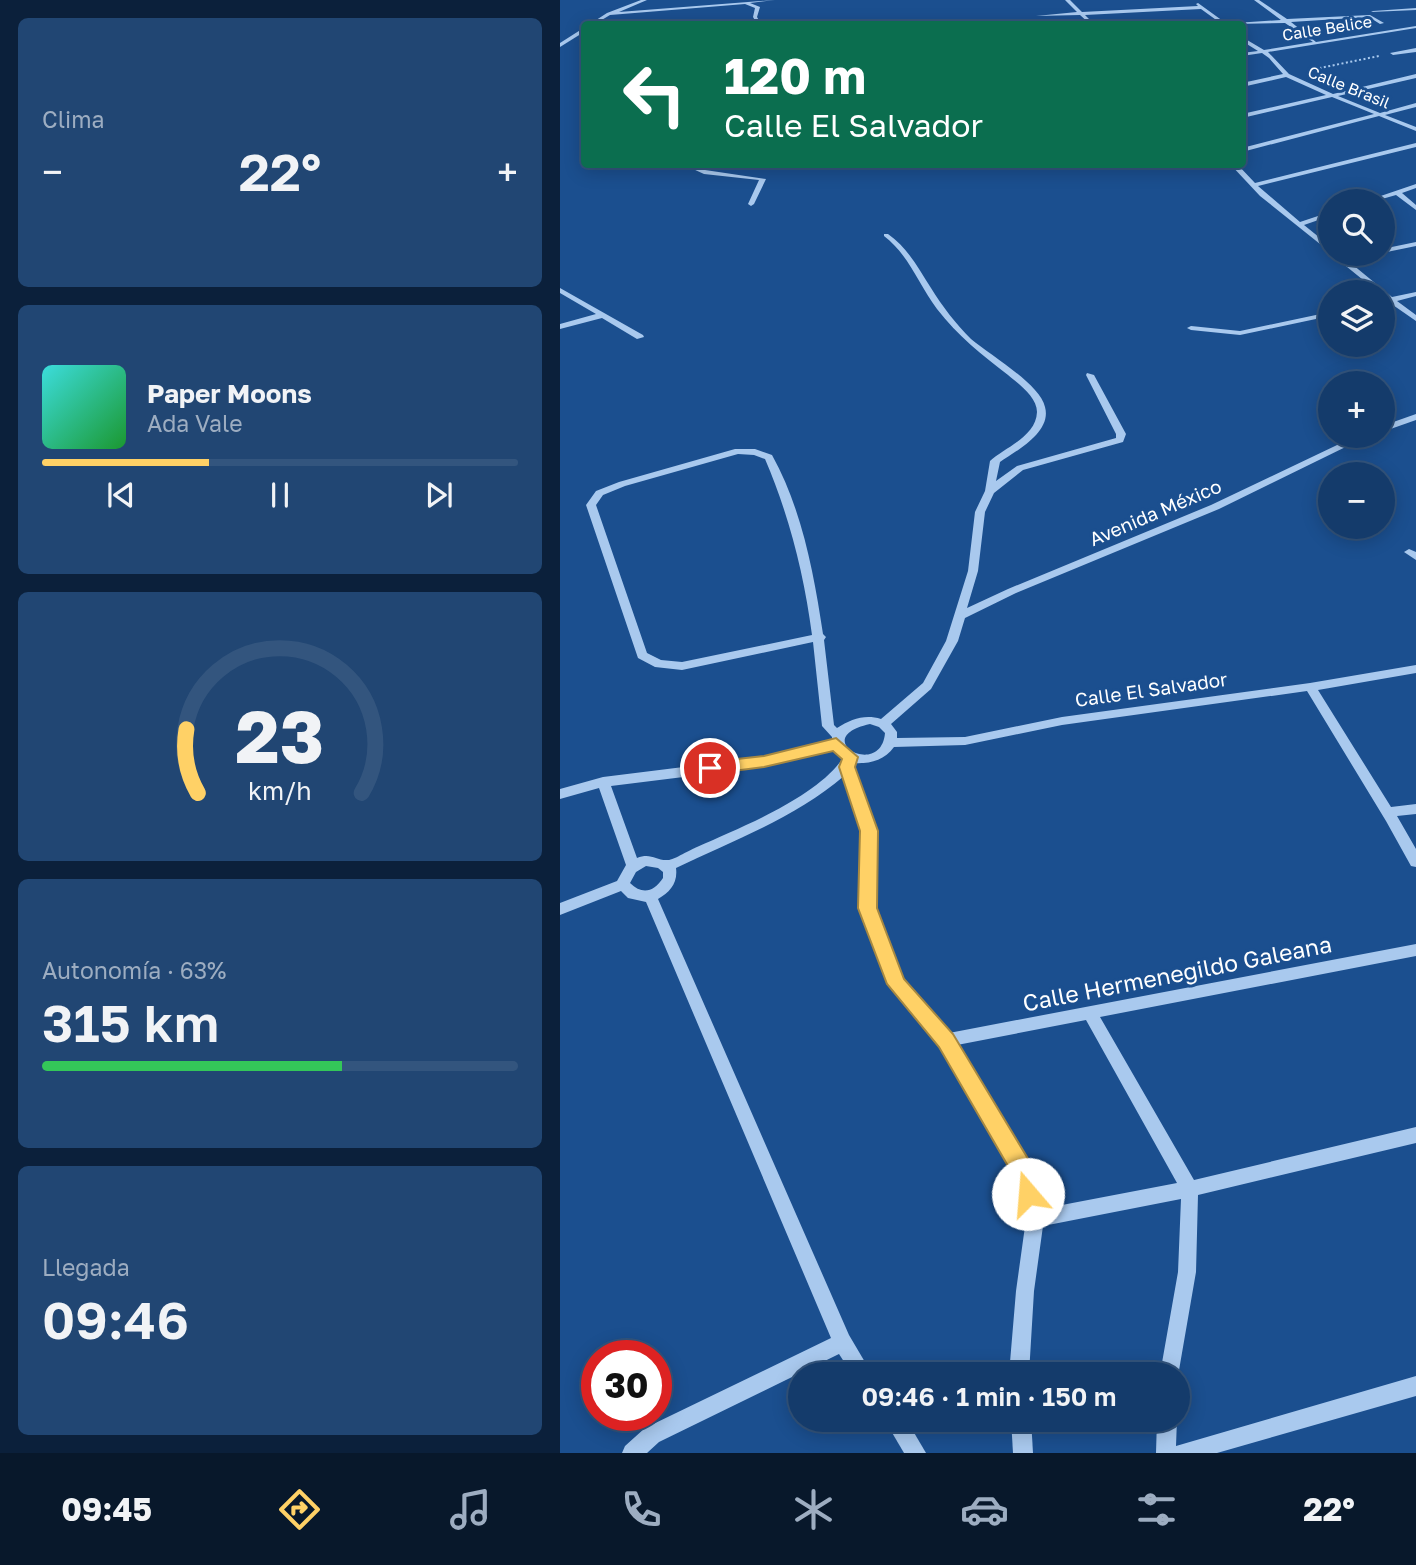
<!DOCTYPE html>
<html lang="es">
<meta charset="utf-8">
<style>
:root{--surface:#143b6b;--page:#214673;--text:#f1f3f6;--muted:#9dadc1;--line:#33557e;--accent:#ffd166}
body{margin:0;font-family:"Golos Text",sans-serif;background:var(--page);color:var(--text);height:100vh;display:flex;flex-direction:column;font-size:26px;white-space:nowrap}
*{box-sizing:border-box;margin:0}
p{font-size:23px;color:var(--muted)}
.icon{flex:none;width:38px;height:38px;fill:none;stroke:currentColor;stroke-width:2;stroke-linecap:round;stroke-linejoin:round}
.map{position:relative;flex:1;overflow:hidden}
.panel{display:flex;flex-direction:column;gap:18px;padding:18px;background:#0b203b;width:560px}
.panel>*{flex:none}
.hud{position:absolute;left:21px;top:21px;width:665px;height:147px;border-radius:7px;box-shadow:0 4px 18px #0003,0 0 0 2px var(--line);background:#0b6e4f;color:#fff;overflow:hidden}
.buttons{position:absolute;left:758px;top:189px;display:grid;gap:14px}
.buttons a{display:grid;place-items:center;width:77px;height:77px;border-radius:50%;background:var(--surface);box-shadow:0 4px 18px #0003,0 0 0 2px var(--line);font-size:35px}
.speed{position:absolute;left:21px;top:1340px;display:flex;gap:14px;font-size:35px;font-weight:700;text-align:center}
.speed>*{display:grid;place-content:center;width:91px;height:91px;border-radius:50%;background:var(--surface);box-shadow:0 4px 18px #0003,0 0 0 2px var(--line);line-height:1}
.speed .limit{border:10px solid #d22;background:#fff;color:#111}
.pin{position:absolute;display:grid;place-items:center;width:60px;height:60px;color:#fff;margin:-30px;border:4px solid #fff;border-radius:50%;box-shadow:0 2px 7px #0007}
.me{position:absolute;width:77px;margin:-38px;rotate:342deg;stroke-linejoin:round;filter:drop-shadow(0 0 5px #0008)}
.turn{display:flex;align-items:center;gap:24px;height:147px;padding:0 28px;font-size:32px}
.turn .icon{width:91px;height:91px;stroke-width:2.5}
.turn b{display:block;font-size:49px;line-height:60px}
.big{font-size:52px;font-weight:600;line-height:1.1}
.panel .tile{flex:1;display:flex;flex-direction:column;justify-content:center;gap:10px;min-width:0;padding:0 24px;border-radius:10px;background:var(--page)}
.panel .dial{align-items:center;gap:0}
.dial svg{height:182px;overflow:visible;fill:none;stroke:var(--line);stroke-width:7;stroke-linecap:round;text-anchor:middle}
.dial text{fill:var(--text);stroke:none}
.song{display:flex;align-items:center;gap:21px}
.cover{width:84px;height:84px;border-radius:10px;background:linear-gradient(135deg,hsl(180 70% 55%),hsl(130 70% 35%))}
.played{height:7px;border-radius:4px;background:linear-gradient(90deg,var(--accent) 35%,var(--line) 35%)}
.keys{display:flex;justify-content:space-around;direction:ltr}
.heat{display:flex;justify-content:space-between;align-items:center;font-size:38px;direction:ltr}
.charge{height:10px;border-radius:5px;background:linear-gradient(90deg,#34c759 63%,var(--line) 0)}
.trip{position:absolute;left:228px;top:1362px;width:402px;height:70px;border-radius:35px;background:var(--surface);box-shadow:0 4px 18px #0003,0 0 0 2px var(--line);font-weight:600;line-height:70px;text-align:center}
.menu{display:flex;height:112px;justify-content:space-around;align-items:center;background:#08182b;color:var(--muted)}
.menu .icon{width:49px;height:49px}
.menu .current{color:var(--accent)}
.menu b{font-size:32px;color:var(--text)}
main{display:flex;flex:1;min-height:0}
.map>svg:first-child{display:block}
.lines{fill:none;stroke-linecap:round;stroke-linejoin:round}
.path{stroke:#a9c9ee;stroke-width:2;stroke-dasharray:2 2.5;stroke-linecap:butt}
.minor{fill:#a9c9ee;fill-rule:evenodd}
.route{fill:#ffd166;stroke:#a68842;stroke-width:2}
.labels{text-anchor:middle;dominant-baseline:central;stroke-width:6;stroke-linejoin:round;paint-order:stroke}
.far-street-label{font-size:16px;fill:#fff;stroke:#1b4f8f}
.street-label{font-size:19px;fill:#fff;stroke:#1b4f8f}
.near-street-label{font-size:23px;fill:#fff;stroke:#1b4f8f}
</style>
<main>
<section class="panel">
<div class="tile"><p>Clima</p>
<div class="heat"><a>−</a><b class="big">22°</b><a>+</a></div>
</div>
<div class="tile">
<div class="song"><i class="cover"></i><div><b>Paper Moons</b><p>Ada Vale</p></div></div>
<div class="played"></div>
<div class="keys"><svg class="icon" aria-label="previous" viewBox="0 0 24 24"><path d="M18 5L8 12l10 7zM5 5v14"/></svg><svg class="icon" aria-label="pause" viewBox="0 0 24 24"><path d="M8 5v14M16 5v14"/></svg><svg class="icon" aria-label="next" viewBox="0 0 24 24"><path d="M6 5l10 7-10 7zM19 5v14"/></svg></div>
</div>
<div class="tile dial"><svg viewBox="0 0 100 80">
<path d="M14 69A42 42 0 1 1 86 69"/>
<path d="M14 69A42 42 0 0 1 9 41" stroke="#ffd166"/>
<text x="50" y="56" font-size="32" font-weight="700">23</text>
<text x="50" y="72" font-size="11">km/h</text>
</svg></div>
<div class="tile"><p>Autonomía · 63%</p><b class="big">315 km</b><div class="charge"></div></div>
<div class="tile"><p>Llegada</p><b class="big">09:46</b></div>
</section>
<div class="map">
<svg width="856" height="1453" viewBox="0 0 856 1453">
<rect width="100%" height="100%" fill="#1b4f8f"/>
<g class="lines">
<polyline class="path" points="755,69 819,56"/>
<g class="minor">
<polygon points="81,0 87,0 59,12 215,0 190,3 200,7 197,17 201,24 197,24 193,17 195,8 185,4 50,15 35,24 30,24 47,13"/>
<polygon points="505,0 510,0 522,12 638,6 636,4 638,3 667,24 625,24 627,23 659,22 641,9 525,15 534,24 530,24 520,15 476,16 517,12"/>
<polygon points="694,0 699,0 727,19 810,15 824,23 820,24 809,17 731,22 756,42 856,26 856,28 708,52 729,74 773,94 856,74 856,78 778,96 820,113 856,103 856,107 825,115 856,127 856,131 819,116 682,152 682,148 814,114 772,97 682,118 682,114 766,95 726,77 682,87 682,83 723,74 709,58 702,53 682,56 682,53 698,51 682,41 682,37 704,50 753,42 725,23 673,24 675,23 721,20"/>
<polygon points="856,8 856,10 811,12 813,11"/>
<polygon points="22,29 24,29 24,32 0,47 0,43"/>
<polygon points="856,48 856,52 833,55 830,53"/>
<polygon points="856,143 856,147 698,186 740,222 770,212 770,216 744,225 770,246 770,252 700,196 670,164 677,164 695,183"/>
<polygon points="122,164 132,164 145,170 206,179 194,204 191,206 188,204 199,180 144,174"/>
<polygon points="856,184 856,188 842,193 856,205 856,210 836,195 815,201 806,201"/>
<path d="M324 234H328C348 248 358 268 371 288 382 306 396 324 411 339 430 355 480 384 485 407 492 432 456 451 440 462L436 481 457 466 556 438V434L526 375 527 373 534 375 566 434 563 442 463 470 434 493 425 512 418 571 407 608 448 589 651 505 796 436H808L659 509 456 593 405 618 398 641 371 689 331 724 337 732V738L405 737 502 717 750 683 856 665V673L758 690 831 807 856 804V814L837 816 856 849V867L851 866 826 821 747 691 502 725 405 745 334 747C324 761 309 764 293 763L292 764 316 831 314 908 342 980 389 1033 856 944V956L540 1017 634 1180 856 1127V1143L638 1195 636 1272 618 1376V1374H600L618 1272 621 1199 483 1226 474 1291 469 1374H449L456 1291 466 1219 454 1172 381 1045 329 984 300 908 302 831 284 776C235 818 173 841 116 868 118 883 110 892 98 899L289 1335 312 1374H292L279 1354 99 1442 87 1453H62L65 1446 85 1428 271 1338 86 902 68 898 61 891 0 915V903L57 881 66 865 39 788 0 799V789L43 777 204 757 272 741V737L262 726 253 642 122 670 95 667 78 658 26 505 36 491 59 482 175 449H195L212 455C242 509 254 574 263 634L266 637 264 640 274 725 277 728C291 719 305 714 321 719L363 683 386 641 408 571 415 512 425 491 430 461C445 447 476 437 477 412 477 397 459 384 448 375 422 355 398 336 377 309 359 285 349 255 324 236ZM178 454 194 455 205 459C229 515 244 574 252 635L122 662 101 660 87 653 36 505 43 495 65 486ZM310 724 319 727 325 733C321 780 247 738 310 724ZM274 749 283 758C256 798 181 827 137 847 131 849 114 860 108 860 96 861 91 852 77 858L51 786 204 767ZM86 866 98 868 103 872V878C94 892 82 895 70 883L76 872ZM526 1020 617 1183 481 1209 468 1163 397 1045Z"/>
<polygon points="856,242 856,246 822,253 822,249"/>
<polygon points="771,254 779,254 783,257 811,254 787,260 832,297 856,292 856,296 837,301 856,315 856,321 830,303 823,303 822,300 825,299 822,297 822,292 818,292"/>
<polygon points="0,288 83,335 84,337 77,339 42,318 0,329 0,324 36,314 0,293"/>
<polygon points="770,312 770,316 680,335 631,330 627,328 631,326 680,331"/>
<polygon points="856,414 856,420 822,432 822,426"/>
<polygon points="849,549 856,552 856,560 844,552"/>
<polygon points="856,1376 856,1396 657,1453 596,1453 597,1419 617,1419 616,1446"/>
<polygon points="324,1419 346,1419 366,1453 344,1453"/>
<polygon points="451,1419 471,1419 473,1453 453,1453"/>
</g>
</g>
<polygon class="route" points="276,738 298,757 295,767 318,831 317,908 344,979 393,1034 470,1162 479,1194 476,1202 468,1205 460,1202 452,1173 379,1047 327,984 298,908 300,831 279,767 282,759 273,751 204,767 150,774 142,768 150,762 204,756"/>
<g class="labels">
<g class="far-street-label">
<text transform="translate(767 28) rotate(-9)">Calle Belice</text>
<text transform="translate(789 87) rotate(22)">Calle Brasil</text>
</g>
<g class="street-label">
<text transform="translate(595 512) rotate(-23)">Avenida México</text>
<text transform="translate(591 689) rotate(-8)">Calle El Salvador</text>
</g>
<g class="near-street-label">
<text transform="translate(617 973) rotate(-11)">Calle Hermenegildo Galeana</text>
</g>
</g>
</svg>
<div class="buttons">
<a><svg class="icon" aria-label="search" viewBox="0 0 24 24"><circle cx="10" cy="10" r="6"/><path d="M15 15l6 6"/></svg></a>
<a><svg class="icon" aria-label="layers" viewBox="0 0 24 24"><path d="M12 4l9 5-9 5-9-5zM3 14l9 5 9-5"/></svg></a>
<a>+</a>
<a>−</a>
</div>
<div class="speed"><div class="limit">30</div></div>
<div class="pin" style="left:150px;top:768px;background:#d93025"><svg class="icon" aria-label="arrive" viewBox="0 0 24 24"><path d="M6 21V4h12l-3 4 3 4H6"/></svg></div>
<svg class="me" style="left:468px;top:1194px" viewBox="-20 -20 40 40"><circle r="19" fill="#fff"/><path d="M0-13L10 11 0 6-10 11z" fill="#ffd166"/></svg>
<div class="trip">09:46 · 1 min · 150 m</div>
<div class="hud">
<div class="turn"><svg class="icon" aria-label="left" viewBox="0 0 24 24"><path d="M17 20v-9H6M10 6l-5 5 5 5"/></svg><div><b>120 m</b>Calle El Salvador</div></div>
</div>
</div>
</main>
<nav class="menu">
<b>09:45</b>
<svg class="icon current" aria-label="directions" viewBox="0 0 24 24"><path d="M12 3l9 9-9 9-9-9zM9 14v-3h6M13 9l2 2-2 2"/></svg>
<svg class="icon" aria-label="music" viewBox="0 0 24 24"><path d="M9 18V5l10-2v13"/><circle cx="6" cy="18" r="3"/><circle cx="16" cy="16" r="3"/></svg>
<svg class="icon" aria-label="phone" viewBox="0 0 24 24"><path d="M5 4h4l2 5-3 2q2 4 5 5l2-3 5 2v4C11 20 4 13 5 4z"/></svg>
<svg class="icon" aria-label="climate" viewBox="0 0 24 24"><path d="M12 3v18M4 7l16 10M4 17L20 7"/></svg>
<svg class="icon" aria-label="car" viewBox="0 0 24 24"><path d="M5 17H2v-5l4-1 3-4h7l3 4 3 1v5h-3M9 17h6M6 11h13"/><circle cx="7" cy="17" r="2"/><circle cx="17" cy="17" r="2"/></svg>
<svg class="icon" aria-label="filters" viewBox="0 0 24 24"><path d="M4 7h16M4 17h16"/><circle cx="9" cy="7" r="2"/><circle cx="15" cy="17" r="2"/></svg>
<b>22°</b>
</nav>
